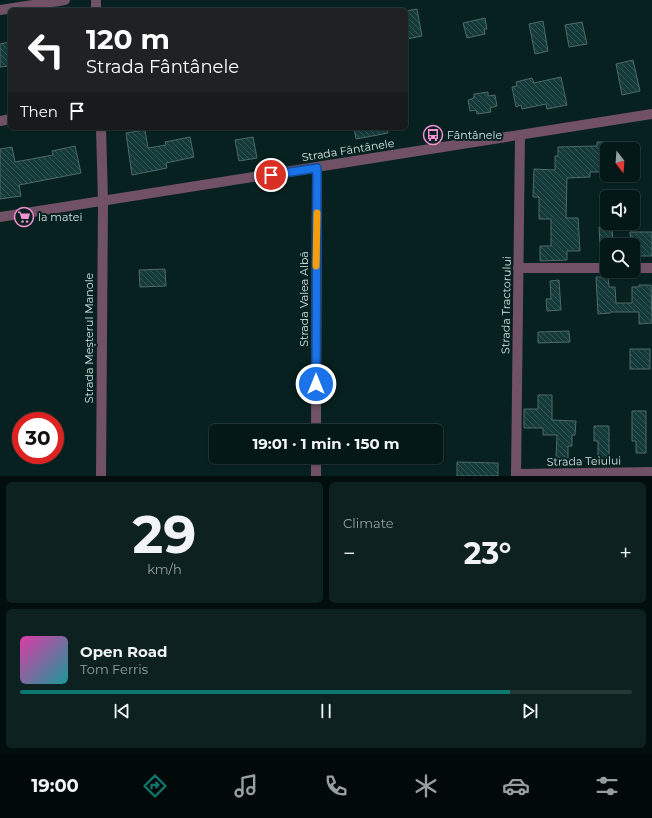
<!DOCTYPE html>
<meta charset="utf-8">
<style>
:root{--surface:#041917;--page:#0d2220;--text:#f1f3f6;--muted:#97a0a1;--line:#253836;--accent:#0f766e}
body{margin:0;font-family:Montserrat,sans-serif;background:var(--page);color:var(--text);height:100vh;display:flex;flex-direction:column;font-size:15px;white-space:nowrap}
*{box-sizing:border-box;margin:0}
p{font-size:13px;color:var(--muted)}
.icon{flex:none;width:22px;height:22px;fill:none;stroke:currentColor;stroke-width:2;stroke-linecap:round;stroke-linejoin:round}
.map{position:relative;height:476px;overflow:hidden}
.side{display:flex;flex-direction:column;gap:6px;padding:6px;background:#020e0d;flex:1}
.side>*{flex:none}
.banner{position:absolute;left:8px;top:8px;width:400px;height:122px;border-radius:6px;box-shadow:0 1px 3px #0004,0 0 0 1px var(--line);background:#202124;color:#fff;overflow:hidden}
.needle{width:26px;rotate:163deg}
.fabs{position:absolute;left:600px;top:142px;display:grid;gap:8px}
.fabs a{display:grid;place-items:center;width:40px;height:40px;border-radius:6px;background:var(--surface);box-shadow:0 1px 3px #0004,0 0 0 1px var(--line);font-size:20px}
.speed{position:absolute;left:12px;top:412px;display:flex;gap:8px;font-size:20px;font-weight:700;text-align:center}
.speed>*{display:grid;place-content:center;width:52px;height:52px;border-radius:50%;background:var(--surface);box-shadow:0 1px 3px #0004,0 0 0 1px var(--line);line-height:1}
.speed .limit{border:6px solid #d22;background:#fff;color:#111}
.pin{position:absolute;display:grid;place-items:center;width:34px;height:34px;color:#fff;margin:-17px;border:2px solid #fff;border-radius:50%;box-shadow:0 1px 4px #0007}
.me{position:absolute;width:44px;margin:-22px;rotate:0deg;stroke-linejoin:round;filter:drop-shadow(0 0 3px #0008)}
.turn{display:flex;align-items:center;gap:14px;height:84px;padding:0 12px;font-size:18px}
.turn .icon{width:52px;height:52px;stroke-width:2.5}
.turn b{display:block;font-size:28px;line-height:34px}
.then{display:flex;align-items:center;height:38px;padding:0 12px;background:#0003;gap:8px;font-size:15px}
.big{font-size:30px;font-weight:700;line-height:1.1}
.side .widget{flex:1;display:flex;flex-direction:column;justify-content:center;gap:6px;min-width:0;padding:0 14px;border-radius:6px;background:var(--page)}
.side .dial{align-items:center;gap:0}
.dial b{font-size:52px;line-height:1}
.song{display:flex;align-items:center;gap:12px}
.cover{width:48px;height:48px;border-radius:6px;background:linear-gradient(135deg,hsl(320 70% 55%),hsl(180 70% 35%))}
.played{height:4px;border-radius:2px;background:linear-gradient(90deg,var(--accent) 80%,var(--line) 80%)}
.keys{display:flex;justify-content:space-around;direction:ltr}
.heat{display:flex;justify-content:space-between;align-items:center;font-size:22px;direction:ltr}
.side .tiles{flex:1;display:grid;gap:6px;grid-template-columns:1fr 1fr}
.widget:last-child{grid-column:span 2}
.trip{position:absolute;left:209px;top:424px;width:234px;height:40px;border-radius:6px;background:var(--surface);box-shadow:0 1px 3px #0004,0 0 0 1px var(--line);font-weight:700;line-height:40px;text-align:center}
.tabs{display:flex;height:64px;justify-content:space-around;align-items:center;background:#020a09;color:var(--muted)}
.tabs .icon{width:28px;height:28px}
.tabs .selected{color:var(--accent)}
.tabs b{font-size:18px;color:var(--text)}
.map>svg:first-child{display:block}
.building{fill:url(#building-back-hatch);stroke:#4e6a68}
.lines{fill:none;stroke-linecap:round;stroke-linejoin:round}
.minor{stroke:#705165;stroke-width:10}
.route-casing{stroke:#114b97;stroke-width:10}
.route{stroke:#1a73e8;stroke-width:7}
.slow{stroke:#f59e0b;stroke-width:7}
.labels{text-anchor:middle;dominant-baseline:central;stroke-width:4;stroke-linejoin:round;paint-order:stroke}
.poi-label{font-size:11px;fill:#d4e4e2;stroke:#06211f;text-anchor:start}
.street-label{font-size:11px;fill:#d4e4e2;stroke:#06211f}
</style>
<div class="map">
<svg width="652" height="476" viewBox="0 0 652 476">
<defs>
<pattern id="building-back-hatch" width="6" height="6" patternUnits="userSpaceOnUse"><rect width="6" height="6" fill="#143b39"/><path d="M-1 5l2 2M0 0l6 6M5-1l2 2" fill="none" stroke="#355755"/></pattern>
</defs>
<rect width="100%" height="100%" fill="#06211f"/>
<g class="building">
<polygon points="417,9 422,36 407,39 406,11"/>
<polygon points="485,18 487,29 484,29 485,34 467,38 463,23"/>
<polygon points="543,21 548,51 535,54 529,24"/>
<polygon points="582,22 587,44 569,47 565,25"/>
<polygon points="10,42 10,66 0,67 0,44"/>
<polygon points="633,60 640,91 622,95 616,64"/>
<polygon points="561,77 567,105 547,109 546,104 522,109 521,105 516,107 512,87 517,86 516,82 532,78 534,83"/>
<polygon points="488,92 488,96 495,95 497,106 490,108 491,112 477,114 476,110 470,111 468,100 474,98 474,94"/>
<polygon points="354,128 387,128 388,133 356,139"/>
<polygon points="145,130 148,148 166,145 165,142 190,137 194,157 166,163 167,168 132,175 126,133"/>
<polygon points="253,137 257,158 239,161 235,140"/>
<polygon points="597,142 607,142 607,172 590,172 590,177 567,178 566,218 578,218 580,251 567,251 567,260 540,261 540,246 551,246 551,219 539,219 539,197 533,197 534,169 555,170 555,156 558,156 558,147 597,146"/>
<polygon points="75,146 81,173 19,185 21,196 0,199 0,149 12,147 15,162 53,155 52,151"/>
<polygon points="612,226 613,245 600,245 599,227"/>
<polygon points="630,232 652,232 652,256 635,256 635,244 631,244"/>
<polygon points="165,269 166,286 140,287 139,270"/>
<polygon points="596,277 608,277 609,287 615,287 616,303 632,303 632,287 639,287 639,285 651,285 652,323 639,324 639,312 610,312 610,313 598,314"/>
<polygon points="559,280 561,310 547,311 546,299 551,299 550,281"/>
<polygon points="569,331 570,342 538,343 538,332"/>
<rect x="630" y="349" width="20" height="20"/>
<polygon points="538,395 552,395 552,420 576,421 575,435 572,435 572,446 568,446 568,459 556,458 557,435 543,435 543,428 524,428 524,409 538,409"/>
<polygon points="632,411 646,411 646,453 636,453 636,441 632,441"/>
<polygon points="594,426 609,426 609,462 598,462 598,441 594,441"/>
<polygon points="457,462 498,463 498,476 457,476"/>
</g>
<g class="lines">
<g class="minor">
<polyline points="96,0 96,10"/>
<polyline points="0,10 65,0"/>
<polyline points="0,121 10,119"/>
<polyline points="0,217 652,114"/>
<polyline points="518,268 607,268"/>
<polyline points="633,268 652,268"/>
<polyline points="316,431 317,167"/>
<polyline points="516,474 652,472"/>
<polyline points="101,476 103,201 101,128"/>
<polyline points="316,476 316,457"/>
<polyline points="516,476 520,135"/>
</g>
</g>
<g class="lines">
<defs>
<polyline id="route" points="271,175 317,168 316,384"/>
</defs>
<use href="#route" class="route-casing"/>
<use href="#route" class="route"/>
<polyline class="slow" points="316,266 317,213"/>
</g>
<defs>
<symbol id="bus-ring" viewBox="-11 -11 22 22"><circle r="9.5" fill="#06211f" stroke="#f491d4" stroke-width="1.5"/><path d="M-5-6H5V4H4V6H2V4H-2V6H-4V4H-5ZM-3.5-4V0h7V-4ZM-3.5 1.2v1.5H-2V1.2ZM2 1.2v1.5H3.5V1.2Z" fill="#f491d4"/></symbol>
<symbol id="supermarket-ring" viewBox="-11 -11 22 22"><circle r="9.5" fill="#06211f" stroke="#f491d4" stroke-width="1.5"/><path d="M-6-5.5h2.5l.6 2H6L4.5 2H-2.5L-4.4-4H-6ZM-1.5 3.2a1.3 1.3 0 1 0 .1 0ZM3 3.2a1.3 1.3 0 1 0 .1 0Z" fill="#f491d4"/></symbol>
</defs>
<g fill-rule="evenodd">
<use href="#bus-ring" x="422" y="124" width="22" height="22"/>
<use href="#supermarket-ring" x="13" y="206" width="22" height="22"/>
</g>
<g class="labels">
<g class="poi-label">
<text x="447" y="135">Fântânele</text>
<text x="38" y="217">la matei</text>
</g>
<g class="street-label">
<text transform="translate(348 150) rotate(-9)">Strada Fântânele</text>
<text transform="translate(304 299) rotate(-90)">Strada Valea Albă</text>
<text transform="translate(506 305) rotate(-89)">Strada Tractorului</text>
<text transform="translate(89 338) rotate(-90)">Strada Meșterul Manole</text>
<text transform="translate(584 461) rotate(-1)">Strada Teiului</text>
</g>
</g>
</svg>
<div class="fabs">
<a><svg class="needle" viewBox="-14 -14 28 28"><path d="M0-13l5 13h-10z" fill="#e53935"/><path d="M0 13l5-13h-10z" fill="#97a0a1"/></svg></a>
<a><svg class="icon" aria-label="sound" viewBox="0 0 24 24"><path d="M4 9h4l5-4v14l-5-4H4zM17 9q2 3 0 6"/></svg></a>
<a><svg class="icon" aria-label="search" viewBox="0 0 24 24"><circle cx="10" cy="10" r="6"/><path d="M15 15l6 6"/></svg></a>
</div>
<div class="speed"><div class="limit">30</div></div>
<div class="pin" style="left:271px;top:175px;background:#d93025"><svg class="icon" aria-label="arrive" viewBox="0 0 24 24"><path d="M6 21V4h12l-3 4 3 4H6"/></svg></div>
<svg class="me" style="left:316px;top:384px" viewBox="-20 -20 40 40"><circle r="17" fill="#1a73e8" stroke="#fff" stroke-width="3"/><path d="M0-11L8 9 0 5-8 9z" fill="#fff"/></svg>
<div class="trip">19:01 · 1 min · 150 m</div>
<div class="banner">
<div class="turn"><svg class="icon" aria-label="left" viewBox="0 0 24 24"><path d="M17 20v-9H6M10 6l-5 5 5 5"/></svg><div><b>120 m</b>Strada Fântânele</div></div>
<div class="then">Then<svg class="icon" aria-label="arrive" viewBox="0 0 24 24"><path d="M6 21V4h12l-3 4 3 4H6"/></svg></div>
</div>
</div>
<section class="side">
<div class="tiles">
<div class="widget dial"><b>29</b><p>km/h</p></div>
<div class="widget"><p>Climate</p>
<div class="heat"><a>−</a><b class="big">23°</b><a>+</a></div>
</div>
<div class="widget">
<div class="song"><i class="cover"></i><div><b>Open Road</b><p>Tom Ferris</p></div></div>
<div class="played"></div>
<div class="keys"><svg class="icon" aria-label="previous" viewBox="0 0 24 24"><path d="M18 5L8 12l10 7zM5 5v14"/></svg><svg class="icon" aria-label="pause" viewBox="0 0 24 24"><path d="M8 5v14M16 5v14"/></svg><svg class="icon" aria-label="next" viewBox="0 0 24 24"><path d="M6 5l10 7-10 7zM19 5v14"/></svg></div>
</div>
</div>
</section>
<nav class="tabs">
<b>19:00</b>
<svg class="icon selected" aria-label="directions" viewBox="0 0 24 24"><path d="M12 3l9 9-9 9-9-9zM9 14v-3h6M13 9l2 2-2 2"/></svg>
<svg class="icon" aria-label="music" viewBox="0 0 24 24"><path d="M9 18V5l10-2v13"/><circle cx="6" cy="18" r="3"/><circle cx="16" cy="16" r="3"/></svg>
<svg class="icon" aria-label="phone" viewBox="0 0 24 24"><path d="M5 4h4l2 5-3 2q2 4 5 5l2-3 5 2v4C11 20 4 13 5 4z"/></svg>
<svg class="icon" aria-label="climate" viewBox="0 0 24 24"><path d="M12 3v18M4 7l16 10M4 17L20 7"/></svg>
<svg class="icon" aria-label="car" viewBox="0 0 24 24"><path d="M5 17H2v-5l4-1 3-4h7l3 4 3 1v5h-3M9 17h6M6 11h13"/><circle cx="7" cy="17" r="2"/><circle cx="17" cy="17" r="2"/></svg>
<svg class="icon" aria-label="filters" viewBox="0 0 24 24"><path d="M4 7h16M4 17h16"/><circle cx="9" cy="7" r="2"/><circle cx="15" cy="17" r="2"/></svg>
</nav>
